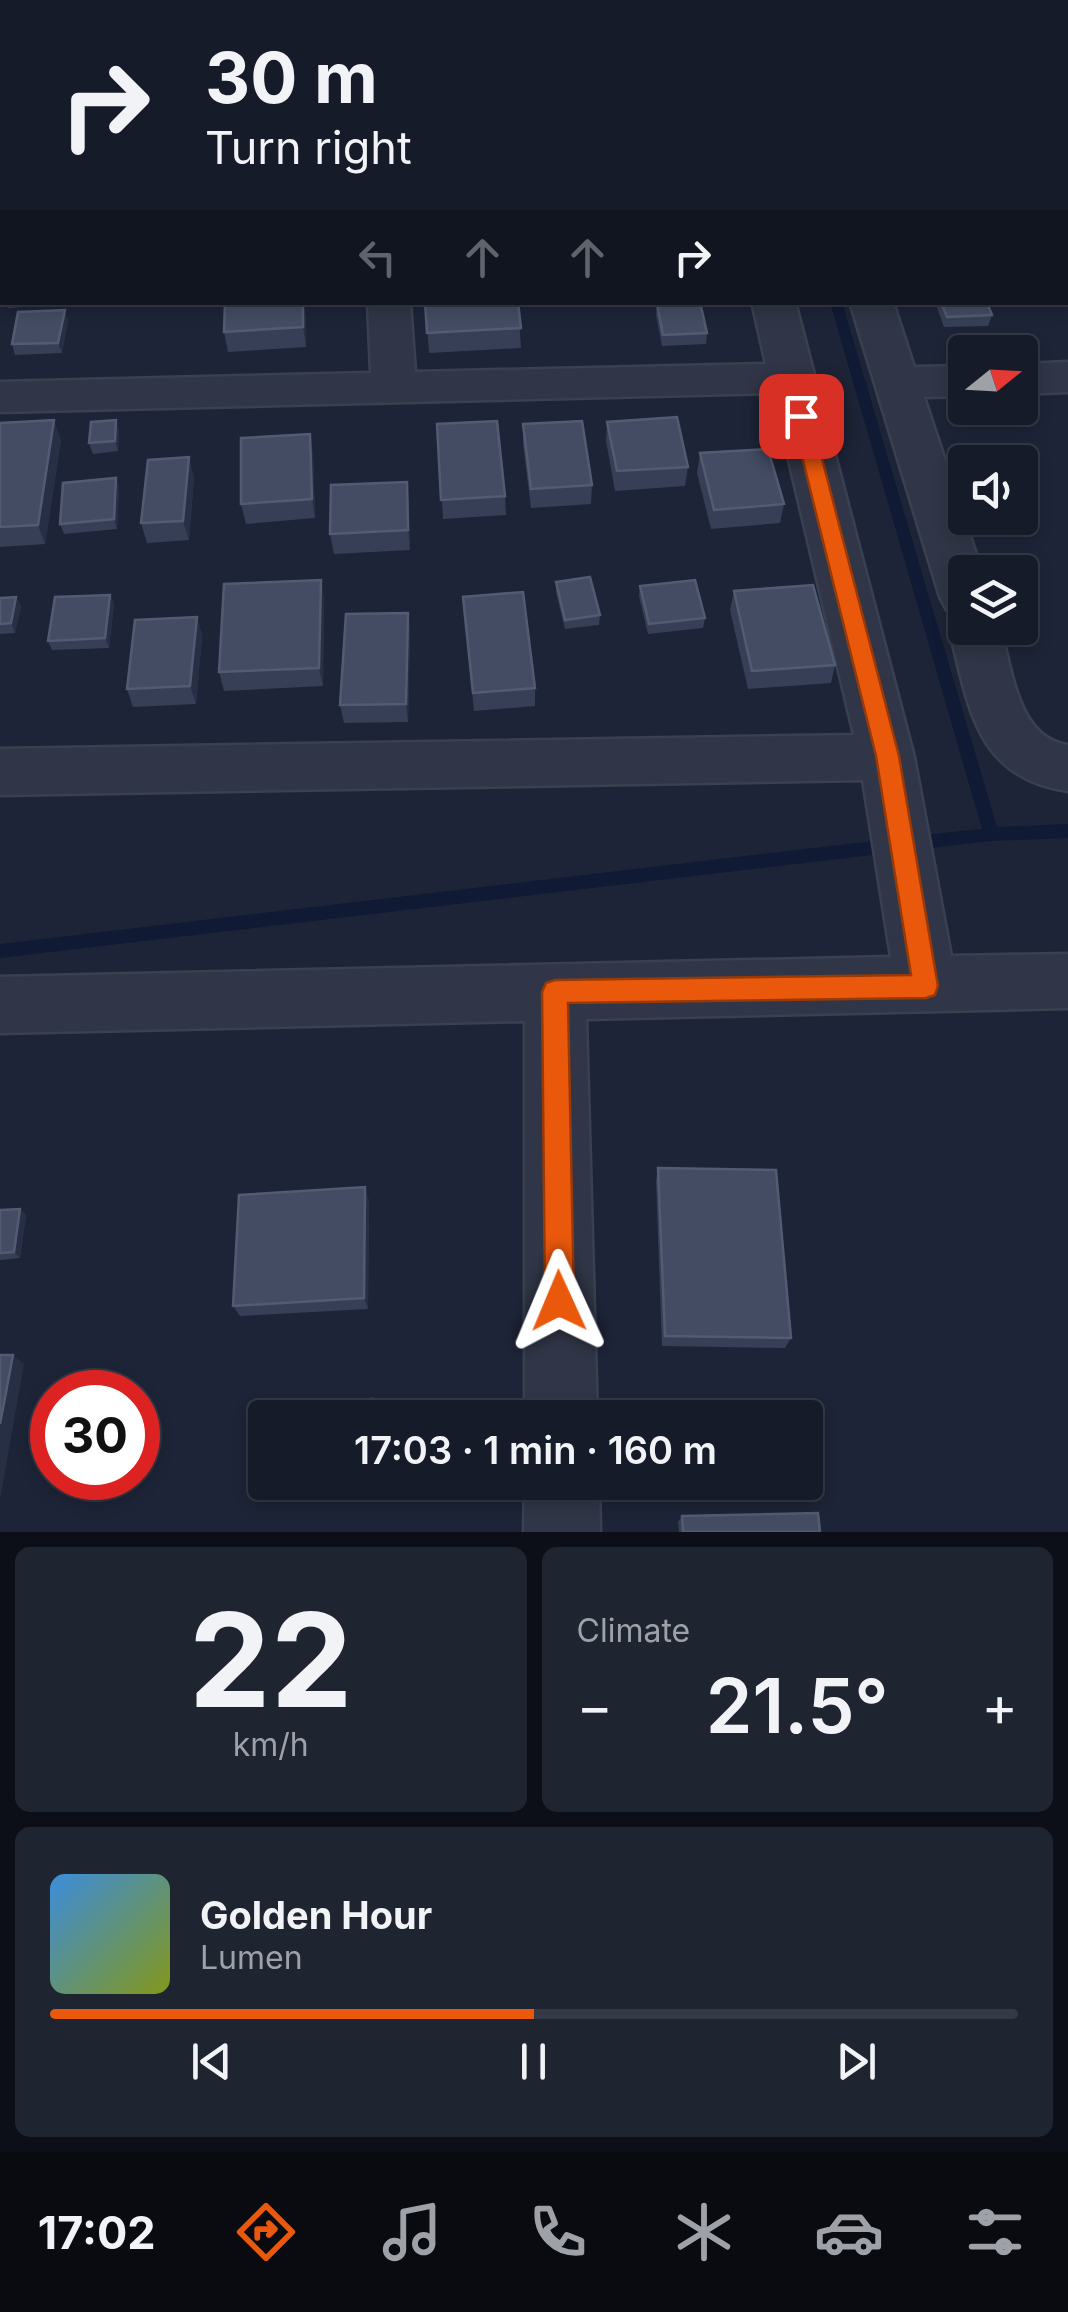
<!DOCTYPE html>
<meta charset="utf-8">
<style>
:root{--surface:#161b29;--page:#1f2431;--text:#f1f3f6;--muted:#9ea1a8;--line:#353946;--accent:#ea580c}
body{margin:0;font-family:Inter,sans-serif;background:var(--page);color:var(--text);height:100vh;display:flex;flex-direction:column;font-size:38px;white-space:nowrap}
*{box-sizing:border-box;margin:0}
p{font-size:32px;color:var(--muted)}
.icon{flex:none;width:55px;height:55px;fill:none;stroke:currentColor;stroke-width:2;stroke-linecap:round;stroke-linejoin:round}
.map{position:relative;height:1532px;overflow:hidden}
.sheet{display:flex;flex-direction:column;gap:15px;padding:15px;background:#0c0f17;flex:1}
.sheet>*{flex:none}
.hud{position:absolute;left:0px;top:0px;width:1070px;height:305px;box-shadow:0 5px 15px #0003,0 0 0 2px var(--line);background:#161b29;color:var(--text);overflow:hidden}
.needle{width:65px;rotate:72deg}
.fabs{position:absolute;left:948px;top:335px;display:grid;gap:20px}
.fabs a{display:grid;place-items:center;width:90px;height:90px;border-radius:10px;background:var(--surface);box-shadow:0 5px 15px #0003,0 0 0 2px var(--line);font-size:50px}
.speed{position:absolute;left:30px;top:1370px;display:flex;gap:20px;font-size:50px;font-weight:700;text-align:center}
.speed>*{display:grid;place-content:center;width:130px;height:130px;border-radius:50%;background:var(--surface);box-shadow:0 5px 15px #0003,0 0 0 2px var(--line);line-height:1}
.speed .limit{border:15px solid #d22;background:#fff;color:#111}
.pin{position:absolute;display:grid;place-items:center;width:85px;height:85px;color:#fff;margin:-42px;border-radius:20px;box-shadow:0 5px 15px #0006}
.me{position:absolute;width:110px;margin:-55px;rotate:359deg;stroke-linejoin:round;filter:drop-shadow(0 0 8px #0008)}
.turn{display:flex;align-items:center;gap:35px;height:210px;padding:0 40px;font-size:45px}
.turn .icon{width:130px;height:130px;stroke-width:2.5}
.turn b{display:block;font-size:70px;line-height:85px}
.lanes{display:flex;align-items:center;height:95px;padding:0 40px;background:#0003;justify-content:center;gap:50px;direction:ltr}
.lanes .off{opacity:.35}
.big{font-size:75px;font-weight:600;line-height:1.1}
.sheet .widget{flex:1;display:flex;flex-direction:column;justify-content:center;gap:15px;min-width:0;padding:0 35px;border-radius:15px;background:var(--page)}
.sheet .dial{align-items:center;gap:0}
.dial b{font-size:130px;line-height:1}
.song{display:flex;align-items:center;gap:30px}
.cover{width:120px;height:120px;border-radius:15px;background:linear-gradient(135deg,hsl(210 70% 55%),hsl(70 70% 35%))}
.played{height:10px;border-radius:5px;background:linear-gradient(90deg,var(--accent) 50%,var(--line) 50%)}
.keys{display:flex;justify-content:space-around;direction:ltr}
.heat{display:flex;justify-content:space-between;align-items:center;font-size:55px;direction:ltr}
.sheet .tiles{flex:1;display:grid;gap:15px;grid-template-columns:1fr 1fr}
.widget:last-child{grid-column:span 2}
.trip{position:absolute;left:248px;top:1400px;width:575px;height:100px;border-radius:10px;background:var(--surface);box-shadow:0 5px 15px #0003,0 0 0 2px var(--line);font-weight:600;line-height:100px;text-align:center}
.menu{display:flex;height:160px;justify-content:space-around;align-items:center;background:#090b10;color:var(--muted)}
.menu .icon{width:70px;height:70px}
.menu .on{color:var(--accent)}
.menu b{font-size:45px;color:var(--text)}
.map>svg:first-child{display:block}
.lines{fill:none;stroke-linecap:round;stroke-linejoin:round}
.stream{fill:#101a34;fill-rule:evenodd}
.street-casing{stroke:#394050;stroke-width:5}
.street{fill:#303647;fill-rule:evenodd}
.wall{fill:#373f56}
.shaded-wall{fill:#272f45}
.building{fill:#434c62;stroke:#535b72;stroke-width:2.5}
.route{fill:#ea580c;stroke:#983908;stroke-width:2.5}
</style>
<div class="map">
<svg width="1068" height="1532" viewBox="0 0 1068 1532">
<rect width="100%" height="100%" fill="#1d2437"/>
<g class="lines">
<g class="stream">
<polygon points="743,0 753,0 754,2 745,2"/>
<polygon points="830,302 842,302 997,827 1068,824 1068,838 991,841 913,850 908,848 905,843 908,838 913,836 982,829"/>
<polygon points="890,839 896,841 898,846 896,851 890,853 0,958 0,944"/>
</g>
<defs>
<g id="street">
<rect x="354" y="0" width="34" height="2"/>
<rect x="682" y="0" width="34" height="2"/>
<polygon points="752,0 786,0 787,2 753,2"/>
<polygon points="368,302 410,302 415,372 766,364 752,302 795,302 914,757 951,956 1068,954 1068,1008 586,1019 597,1418 525,1418 525,1021 0,1033 0,977 891,957 863,780 0,795 0,749 854,735 773,393 0,412 0,382 371,373"/>
<path d="M850 302H893L914 367 965 366V396L924 397 982 572H965V628H1000C1012 667 1017 739 1068 745V791C975 778 969 706 949 628L958 614 947 610 940 597Z"/>
<polygon points="1068,362 1068,392 1020,394 1020,364"/>
<polygon points="525,1482 599,1482 600,1532 524,1532"/>
</g>
</defs>
<use href="#street" class="street-casing"/>
<use href="#street" class="street"/>
</g>
<g class="wall">
<rect x="484" y="0" width="18" height="2"/>
<polygon points="608,0 655,0 655,2 609,2"/>
<polygon points="978,0 1054,0 1053,2 979,2"/>
<polygon points="6,302 87,302 8,308"/>
<polygon points="182,302 218,302 183,307"/>
<polygon points="410,302 518,302 521,348 429,353 426,305 411,306"/>
<polygon points="935,302 987,302 992,315 988,326 944,327"/>
<polygon points="657,304 707,333 706,344 662,346 656,315"/>
<polygon points="306,317 306,347 228,352 224,332"/>
<polygon points="68,321 62,353 15,355 12,344"/>
<polygon points="607,422 688,467 685,486 615,491 606,441"/>
<polygon points="0,423 61,440 45,544 0,547"/>
<polygon points="437,424 505,496 506,515 443,519"/>
<polygon points="523,424 592,485 591,504 531,508 523,444"/>
<polygon points="119,430 118,451 93,454 89,443"/>
<polygon points="313,453 315,518 246,524 241,504"/>
<polygon points="700,453 784,504 780,523 711,529 697,473"/>
<polygon points="194,477 189,540 147,543 141,523"/>
<polygon points="116,478 119,488 117,529 64,534 60,524"/>
<polygon points="407,482 410,550 334,554 330,534"/>
<polygon points="970,518 1020,518 1025,524 1021,534 976,536"/>
<polygon points="321,580 324,599 323,686 224,691 219,672"/>
<polygon points="556,582 600,615 599,625 565,629 556,592"/>
<polygon points="640,586 705,618 703,628 648,634 639,596"/>
<polygon points="734,591 835,665 831,683 748,689 730,610"/>
<polygon points="110,595 114,604 109,648 52,650 48,641"/>
<polygon points="16,597 21,607 15,633 0,634 0,598"/>
<polygon points="463,597 535,688 535,706 474,711"/>
<polygon points="408,613 410,632 408,722 344,723 340,705"/>
<polygon points="197,617 202,636 196,704 133,707 127,689"/>
<polygon points="658,1168 791,1338 785,1348 662,1346 656,1181"/>
<polygon points="369,1200 368,1309 240,1316 233,1306"/>
<polygon points="20,1209 26,1215 20,1258 0,1260 0,1210"/>
<polygon points="291,1482 368,1482 297,1491"/>
<polygon points="682,1516 820,1532 679,1532 678,1522"/>
</g>
<g class="shaded-wall">
<polygon points="303,302 306,317 306,347 303,327"/>
<polygon points="65,310 68,321 62,353 58,343"/>
<polygon points="54,420 61,440 45,544 38,525"/>
<polygon points="116,420 119,430 118,451 115,441"/>
<polygon points="310,434 313,453 315,518 312,499"/>
<polygon points="189,457 194,477 189,540 183,521"/>
<polygon points="116,478 119,488 117,529 114,519"/>
<polygon points="407,482 409,501 410,550 408,530"/>
<polygon points="321,580 324,599 323,686 319,668"/>
<polygon points="110,595 114,604 109,648 105,638"/>
<polygon points="16,597 21,607 15,633 11,623"/>
<polygon points="408,613 410,632 408,722 406,704"/>
<polygon points="197,617 202,636 196,704 190,686"/>
<polygon points="365,1187 369,1200 368,1309 364,1298"/>
<polygon points="20,1209 26,1215 20,1258 14,1252"/>
<polygon points="13,1355 24,1364 0,1500 0,1424"/>
<polygon points="372,1399 376,1407 376,1418 373,1418"/>
</g>
<g class="building">
<polygon points="51,0 106,0 106,2 50,2"/>
<polygon points="265,0 313,0 312,2 265,2"/>
<rect x="834" y="0" width="38" height="2"/>
<polygon points="2,133 2,162 0,162 0,143"/>
<polygon points="225,302 303,302 303,327 224,332"/>
<polygon points="425,302 518,302 521,328 427,333"/>
<polygon points="700,302 707,333 663,335 657,304"/>
<polygon points="941,302 987,302 992,315 947,317"/>
<polygon points="65,310 58,343 12,344 18,312"/>
<polygon points="677,417 688,467 617,471 607,422"/>
<polygon points="54,420 38,525 0,527 0,423"/>
<polygon points="116,420 115,441 89,443 91,422"/>
<polygon points="497,421 505,496 441,500 437,424"/>
<polygon points="582,421 592,485 531,489 523,424"/>
<polygon points="310,434 312,499 241,504 241,438"/>
<polygon points="768,449 784,504 714,510 700,453"/>
<polygon points="189,457 183,521 141,523 148,460"/>
<polygon points="116,478 114,519 60,524 63,483"/>
<polygon points="407,482 408,530 330,534 331,485"/>
<polygon points="1020,510 1025,524 980,525 977,518 1020,518"/>
<polygon points="590,577 600,615 565,620 556,582"/>
<polygon points="321,580 319,668 219,672 224,584"/>
<polygon points="695,580 705,618 649,624 640,586"/>
<polygon points="813,585 835,665 752,671 734,591"/>
<polygon points="523,592 535,688 473,693 463,597"/>
<polygon points="110,595 105,638 48,641 55,597"/>
<polygon points="16,597 11,623 0,624 0,598"/>
<polygon points="408,613 406,704 340,705 346,614"/>
<polygon points="197,617 190,686 127,689 135,620"/>
<polygon points="658,1168 776,1170 791,1338 665,1336"/>
<polygon points="365,1187 364,1298 233,1306 239,1195"/>
<polygon points="20,1209 14,1252 0,1253 0,1210"/>
<polygon points="0,1355 13,1355 0,1424"/>
<polygon points="372,1399 373,1418 290,1418 290,1408"/>
<polygon points="818,1513 820,1532 683,1532 682,1516"/>
</g>
<polygon class="route" points="801,410 811,416 899,756 938,986 935,995 926,998 568,1003 574,1301 569,1311 559,1316 549,1311 545,1301 542,992 546,983 555,980 911,975 876,756 792,416"/>
</svg>
<div class="fabs">
<a><svg class="needle" viewBox="-14 -14 28 28"><path d="M0-13l5 13h-10z" fill="#e53935"/><path d="M0 13l5-13h-10z" fill="#9ea1a8"/></svg></a>
<a><svg class="icon" aria-label="sound" viewBox="0 0 24 24"><path d="M4 9h4l5-4v14l-5-4H4zM17 9q2 3 0 6"/></svg></a>
<a><svg class="icon" aria-label="layers" viewBox="0 0 24 24"><path d="M12 4l9 5-9 5-9-5zM3 14l9 5 9-5"/></svg></a>
</div>
<div class="speed"><div class="limit">30</div></div>
<div class="pin" style="left:801px;top:416px;background:#d93025"><svg class="icon" aria-label="arrive" viewBox="0 0 24 24"><path d="M6 21V4h12l-3 4 3 4H6"/></svg></div>
<svg class="me" style="left:559px;top:1301px" viewBox="-20 -20 40 40"><path d="M0-17L14 15 0 8-14 15z" fill="#ea580c" stroke="#fff" stroke-width="4"/></svg>
<div class="trip">17:03 · 1 min · 160 m</div>
<div class="hud">
<div class="turn"><svg class="icon" aria-label="right" viewBox="0 0 24 24"><path d="M7 20v-9h11M14 6l5 5-5 5"/></svg><div><b>30 m</b>Turn right</div></div>
<div class="lanes"><svg class="icon off" aria-label="left" viewBox="0 0 24 24"><path d="M17 20v-9H6M10 6l-5 5 5 5"/></svg><svg class="icon off" aria-label="ahead" viewBox="0 0 24 24"><path d="M12 20V5M6 11l6-6 6 6"/></svg><svg class="icon off" aria-label="ahead" viewBox="0 0 24 24"><path d="M12 20V5M6 11l6-6 6 6"/></svg><svg class="icon" aria-label="right" viewBox="0 0 24 24"><path d="M7 20v-9h11M14 6l5 5-5 5"/></svg></div>
</div>
</div>
<section class="sheet">
<div class="tiles">
<div class="widget dial"><b>22</b><p>km/h</p></div>
<div class="widget"><p>Climate</p>
<div class="heat"><a>−</a><b class="big">21.5°</b><a>+</a></div>
</div>
<div class="widget">
<div class="song"><i class="cover"></i><div><b>Golden Hour</b><p>Lumen</p></div></div>
<div class="played"></div>
<div class="keys"><svg class="icon" aria-label="previous" viewBox="0 0 24 24"><path d="M18 5L8 12l10 7zM5 5v14"/></svg><svg class="icon" aria-label="pause" viewBox="0 0 24 24"><path d="M8 5v14M16 5v14"/></svg><svg class="icon" aria-label="next" viewBox="0 0 24 24"><path d="M6 5l10 7-10 7zM19 5v14"/></svg></div>
</div>
</div>
</section>
<nav class="menu">
<b>17:02</b>
<svg class="icon on" aria-label="directions" viewBox="0 0 24 24"><path d="M12 3l9 9-9 9-9-9zM9 14v-3h6M13 9l2 2-2 2"/></svg>
<svg class="icon" aria-label="music" viewBox="0 0 24 24"><path d="M9 18V5l10-2v13"/><circle cx="6" cy="18" r="3"/><circle cx="16" cy="16" r="3"/></svg>
<svg class="icon" aria-label="phone" viewBox="0 0 24 24"><path d="M5 4h4l2 5-3 2q2 4 5 5l2-3 5 2v4C11 20 4 13 5 4z"/></svg>
<svg class="icon" aria-label="climate" viewBox="0 0 24 24"><path d="M12 3v18M4 7l16 10M4 17L20 7"/></svg>
<svg class="icon" aria-label="car" viewBox="0 0 24 24"><path d="M5 17H2v-5l4-1 3-4h7l3 4 3 1v5h-3M9 17h6M6 11h13"/><circle cx="7" cy="17" r="2"/><circle cx="17" cy="17" r="2"/></svg>
<svg class="icon" aria-label="filters" viewBox="0 0 24 24"><path d="M4 7h16M4 17h16"/><circle cx="9" cy="7" r="2"/><circle cx="15" cy="17" r="2"/></svg>
</nav>
